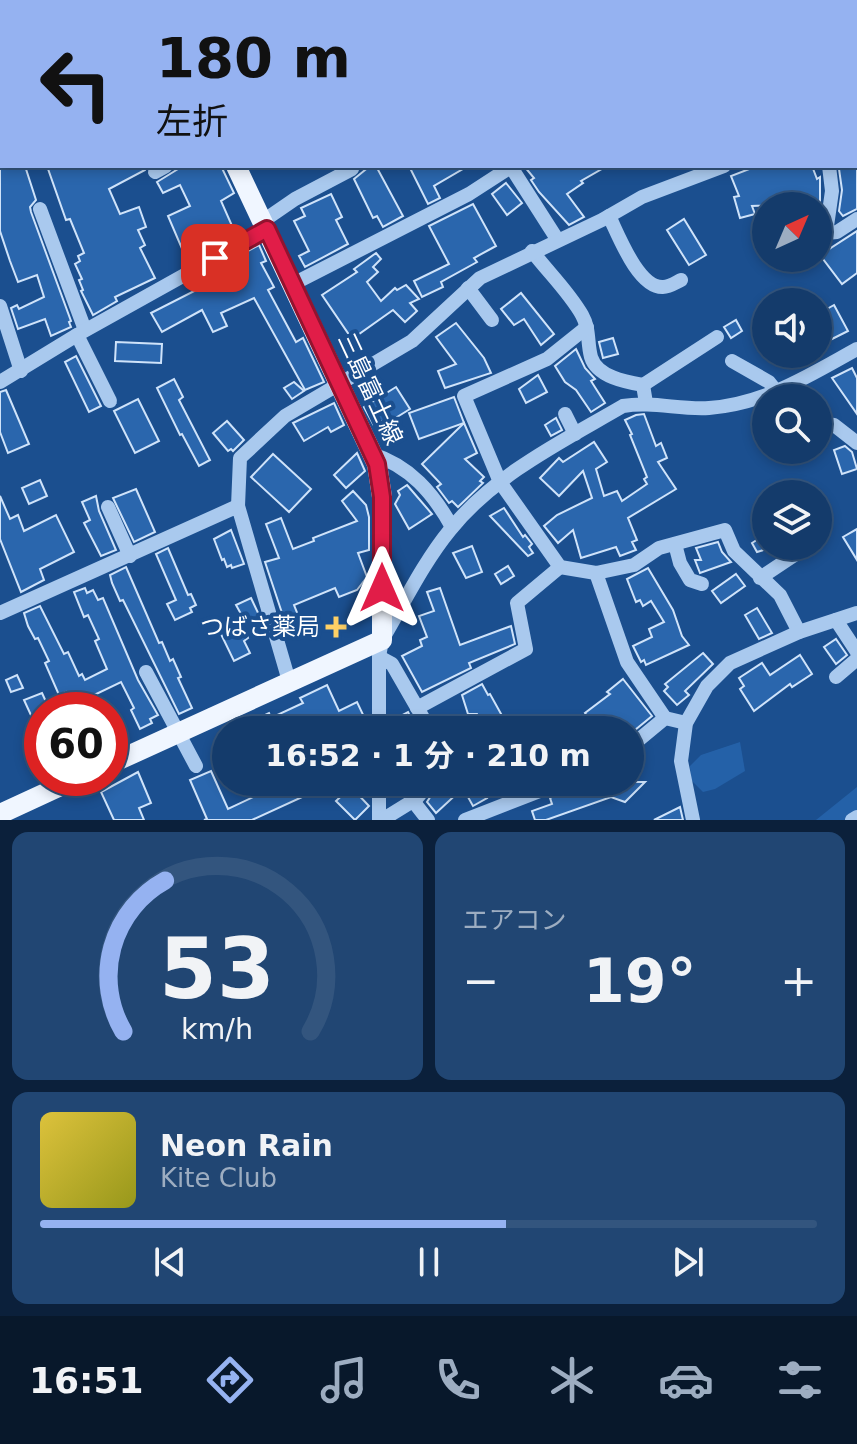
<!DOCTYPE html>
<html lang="ja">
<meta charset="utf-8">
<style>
:root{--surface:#143b6b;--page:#214673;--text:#f1f3f6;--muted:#9dadc1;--line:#33557e;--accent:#95b2f1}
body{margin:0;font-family:"DejaVu Sans","Noto Sans JP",sans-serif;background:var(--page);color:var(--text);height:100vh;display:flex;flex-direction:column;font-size:30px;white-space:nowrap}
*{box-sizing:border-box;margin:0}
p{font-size:26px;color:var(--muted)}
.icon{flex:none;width:44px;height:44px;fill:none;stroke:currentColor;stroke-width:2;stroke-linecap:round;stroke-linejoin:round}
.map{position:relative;height:820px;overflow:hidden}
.details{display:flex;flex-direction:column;gap:12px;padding:12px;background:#0b203b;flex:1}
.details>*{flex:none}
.guide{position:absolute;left:0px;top:0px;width:858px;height:168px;box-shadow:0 4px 12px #0003,0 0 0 2px var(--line);background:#95b2f1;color:#111;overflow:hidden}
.needle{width:52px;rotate:44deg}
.fabs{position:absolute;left:752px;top:192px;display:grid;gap:16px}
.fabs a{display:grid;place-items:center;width:80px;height:80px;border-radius:50%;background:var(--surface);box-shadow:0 4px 12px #0003,0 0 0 2px var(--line);font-size:40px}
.speed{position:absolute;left:24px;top:692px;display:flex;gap:16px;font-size:40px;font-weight:700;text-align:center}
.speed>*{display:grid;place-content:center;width:104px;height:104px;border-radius:50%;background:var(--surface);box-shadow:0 4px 12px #0003,0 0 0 2px var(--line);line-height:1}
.speed .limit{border:12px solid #d22;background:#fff;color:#111}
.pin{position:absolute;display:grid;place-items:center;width:68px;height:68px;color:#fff;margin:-34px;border-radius:16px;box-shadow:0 4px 12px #0006}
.me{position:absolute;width:88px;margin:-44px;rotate:0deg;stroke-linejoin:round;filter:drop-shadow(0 0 6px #0008)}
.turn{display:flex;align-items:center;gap:28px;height:168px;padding:0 24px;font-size:36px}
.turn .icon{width:104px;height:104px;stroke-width:2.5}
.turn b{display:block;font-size:56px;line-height:68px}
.big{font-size:60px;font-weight:700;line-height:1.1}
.details .widget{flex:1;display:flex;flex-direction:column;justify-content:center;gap:12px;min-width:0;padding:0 28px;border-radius:16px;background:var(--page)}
.details .dial{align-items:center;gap:0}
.dial svg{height:208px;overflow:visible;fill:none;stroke:var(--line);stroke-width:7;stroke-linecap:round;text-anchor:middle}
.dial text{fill:var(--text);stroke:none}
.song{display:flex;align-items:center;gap:24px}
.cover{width:96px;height:96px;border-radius:12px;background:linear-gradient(135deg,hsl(50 70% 55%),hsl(60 70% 35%))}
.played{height:8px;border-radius:4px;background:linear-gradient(90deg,var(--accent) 60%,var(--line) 60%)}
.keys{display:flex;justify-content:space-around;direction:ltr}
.heat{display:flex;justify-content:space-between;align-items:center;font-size:44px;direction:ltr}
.details .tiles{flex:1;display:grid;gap:12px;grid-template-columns:1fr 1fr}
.widget:last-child{grid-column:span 2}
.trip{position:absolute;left:212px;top:716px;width:432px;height:80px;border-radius:40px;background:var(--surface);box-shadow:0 4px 12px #0003,0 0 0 2px var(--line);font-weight:700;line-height:80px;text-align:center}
.menu{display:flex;height:128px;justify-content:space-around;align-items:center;background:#08182b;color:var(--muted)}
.menu .icon{width:56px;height:56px}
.menu .selected{color:var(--accent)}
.menu b{font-size:36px;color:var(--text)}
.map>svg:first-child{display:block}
.green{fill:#2461a8}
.building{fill:#2a66ad;stroke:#cfe3fa;stroke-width:2}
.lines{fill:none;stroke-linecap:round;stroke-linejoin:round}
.minor{stroke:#a9c9ee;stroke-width:14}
.major{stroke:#f0f6ff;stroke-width:20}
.route-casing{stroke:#92132f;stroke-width:20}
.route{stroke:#e11d48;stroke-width:14}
.poi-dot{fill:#ffd166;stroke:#1b4f8f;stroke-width:3}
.labels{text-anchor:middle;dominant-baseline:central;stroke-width:8;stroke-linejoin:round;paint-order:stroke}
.street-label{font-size:24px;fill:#fff;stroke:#1b4f8f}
.poi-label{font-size:24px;fill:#fff;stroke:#1b4f8f;text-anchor:end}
</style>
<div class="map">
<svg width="857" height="820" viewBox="0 0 857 820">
<rect width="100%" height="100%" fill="#1b4f8f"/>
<g class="green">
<polygon points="740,742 745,771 715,789 703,792 691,780 690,766 701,755"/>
<polygon points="857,787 857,820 816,820"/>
</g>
<g class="building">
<polygon points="0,166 25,166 36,200 30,207 31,212 71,321 69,322 71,327 51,336 45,319 18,329 11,308 17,305 19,309 44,297 37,275 18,282 10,261 0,231"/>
<polygon points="47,166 147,166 145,170 109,189 120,214 139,207 146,227 138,230 145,245 140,248 155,278 115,297 117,301 93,315 81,291 83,290 79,280 82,279 75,264 80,261 78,256 84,253 70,219 66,220"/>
<polygon points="183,166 221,166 234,193 221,201 233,228 183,251 168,216 190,206 180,185 163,193 157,182"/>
<polygon points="370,166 376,166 403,216 383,227 377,216 373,218 354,179"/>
<polygon points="409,166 468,166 434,186 440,198 428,204"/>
<polygon points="524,166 607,166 581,181 583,183 567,194 584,217 569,225 539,192 531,180 534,178"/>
<polygon points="757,166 812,166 817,179 820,177 820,203 752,206 755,214 740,218 734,197 739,196 731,176"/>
<polygon points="846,166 857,166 857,209 843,216 839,211 842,190 839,169"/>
<polygon points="506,183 522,203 507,215 492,194"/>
<polygon points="331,194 342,217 336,220 348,244 305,267 299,256 309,251 294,221 305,216 301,208"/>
<polygon points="473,204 496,246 474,258 477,262 441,282 443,287 422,297 414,281 449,264 429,226"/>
<polygon points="684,219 706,255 689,265 667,230"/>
<polygon points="857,231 857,273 842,284 820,255"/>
<polygon points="259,245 266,261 261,263 274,287 268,290 296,342 303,338 324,382 305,390 254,298 221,313 227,326 213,332 202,310 162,332 151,313 214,281 213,278 221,274 219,270 237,262 235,258"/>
<polygon points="376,253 381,259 373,267 378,272 367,282 381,301 395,288 397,290 406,285 419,299 410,303 417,311 405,322 393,310 352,339 322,295 357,272 354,269"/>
<polygon points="521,293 554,334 541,345 524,319 514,325 501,309"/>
<polygon points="834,305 848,331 828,341 826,336 818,341 818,314"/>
<polygon points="736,320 742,331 731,338 724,327"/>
<polygon points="456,323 484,358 491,373 445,388 438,371 456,364 436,337"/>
<polygon points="613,338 618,354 603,358 599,342"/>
<polygon points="116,342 162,344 161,363 115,361"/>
<polygon points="576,349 585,368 595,379 591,381 605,403 591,412 576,390 565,382 555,366"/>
<polygon points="76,356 101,406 89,412 65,362"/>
<polygon points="852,368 857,378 857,414 832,378"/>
<polygon points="538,375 547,392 526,403 519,389"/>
<polygon points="174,379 183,397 179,400 210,460 199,466 182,434 180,435 157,388"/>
<polygon points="294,382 304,391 292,399 284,388"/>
<polygon points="396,387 410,409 384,425 379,419 373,424 364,407"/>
<polygon points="6,390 29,444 8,453 0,432 0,392"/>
<polygon points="454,397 464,423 419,439 409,413"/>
<polygon points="138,399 159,441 135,453 114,411"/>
<polygon points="334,403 344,425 331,432 328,427 304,441 293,423"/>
<polygon points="644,414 656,446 661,443 667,458 658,462 676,489 628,518 637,540 632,542 636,550 620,556 616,547 581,558 573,530 558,543 544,526 557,515 592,498 583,471 559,496 540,478 559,458 563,462 594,442 607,462 596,469 604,496 617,491 622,501 647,484 644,479 647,477 630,435 632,434 625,420 636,415"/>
<polygon points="556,418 562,430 551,436 545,425"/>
<polygon points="227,421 244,440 233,451 231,449 228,451 213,433"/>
<polygon points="464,423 477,453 465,459 484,477 480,481 483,483 458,507 452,501 449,503 437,487 441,484 422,464"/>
<polygon points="845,446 852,452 857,469 842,474 834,450"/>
<polygon points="357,453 365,471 346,488 334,475"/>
<polygon points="273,454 311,489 289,512 251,477"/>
<polygon points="40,480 47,496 29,504 22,488"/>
<polygon points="407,485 432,514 409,529 395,504 400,495 398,491"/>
<polygon points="136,489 155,532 134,542 113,498"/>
<polygon points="353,491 366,505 369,517 369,550 358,553 367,577 357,590 339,597 335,588 294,605 302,625 288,631 265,562 279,558 266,524 281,518 293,549 314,541 313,538 357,521 342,501"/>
<polygon points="0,496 10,519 18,515 24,531 56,515 74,552 40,569 44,580 21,592 0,539"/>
<polygon points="96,496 99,511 116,550 101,556 84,523 90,520 82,502"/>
<polygon points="504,508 523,537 525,535 532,544 529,547 533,553 528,556 490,516"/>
<polygon points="857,529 857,560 843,537"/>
<polygon points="231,530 244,564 232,568 231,565 227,567 224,559 222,560 214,539"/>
<polygon points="763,536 766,546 770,548 757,552 752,543"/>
<polygon points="718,542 722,552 731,562 700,573 695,560 701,560 696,548"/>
<polygon points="472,546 482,572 466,578 453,553"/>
<polygon points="168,548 188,595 191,594 196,605 190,608 192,612 175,620 167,604 176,600 156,554"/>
<polygon points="508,566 514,576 501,584 495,574"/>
<polygon points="126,567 159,643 162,642 170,661 173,659 181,677 178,678 192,708 179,714 123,600 120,601 112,583 110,575"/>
<polygon points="648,568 673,610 682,636 689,645 646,665 644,660 641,662 633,646 652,637 649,629 664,622 651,601 643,606 640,600 636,602 627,579"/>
<polygon points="736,574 745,586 721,603 712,591"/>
<polygon points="85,588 87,593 93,590 98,600 103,598 138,680 158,715 150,719 152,723 140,729 131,710 134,708 121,682 92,696 99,710 75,710 66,692 59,695 45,663 49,661 38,638 35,639 28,626 24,613 40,606 64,654 68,652 79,676 82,674 85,680 107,669 95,641 99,639 88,615 84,617 74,592"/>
<polygon points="440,588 460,645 511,626 515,644 469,663 471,668 422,692 402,656 422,646 420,640 427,637 419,616 434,611 427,592"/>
<polygon points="251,598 260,617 246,623 236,605"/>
<polygon points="757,608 772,633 759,639 745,615"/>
<polygon points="240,621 248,638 244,641 250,653 234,661 219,630"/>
<polygon points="836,639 847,655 836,664 824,647"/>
<polygon points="703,653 713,664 685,691 689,695 677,705 664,691 668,687 665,684"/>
<polygon points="800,655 812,674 792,687 790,684 754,711 740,689 744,686 739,678 762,663 770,675"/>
<polygon points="17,675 23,688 11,692 6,680"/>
<polygon points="623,679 652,716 635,730 598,730 585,713 610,694 607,692"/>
<polygon points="482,684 488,695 490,694 510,730 497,730 489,716 481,721 477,714 468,714 462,695"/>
<polygon points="327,685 339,711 357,702 366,721 346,730 324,730 319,719 295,730 245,730 256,725 254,720 269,713 271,718 303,703 300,698"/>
<polygon points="42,693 47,704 44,705 46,710 42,710 42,739 24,700"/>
<polygon points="408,712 409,714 418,730 401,730 395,719"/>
<polygon points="211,771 228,809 285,782 306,782 311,793 252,820 204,820 207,819 190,780"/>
<polygon points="138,772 151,803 139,808 144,820 114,820 101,792"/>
<polygon points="440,782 478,782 487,798 473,806 463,788 436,813 427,802"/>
<polygon points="581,782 645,782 625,802 611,797 546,820 535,820 532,811 552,804 550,798"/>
<polygon points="351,787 369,806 355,820 336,801"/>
<polygon points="680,807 683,820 654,820"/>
</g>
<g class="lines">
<g class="minor">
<polyline points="788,0 790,2"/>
<polyline points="372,2 377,0"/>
<polyline points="675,2 677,0"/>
<polyline points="856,51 857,52"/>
<polyline points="856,88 857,87"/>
<polyline points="0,125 2,125"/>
<polyline points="829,166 832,191 826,233 837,232 857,219"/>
<polyline points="511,167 557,239"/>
<polyline points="155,172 166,166"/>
<polyline points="40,209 85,330"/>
<path d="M609 216C618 234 638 288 663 287 669 287 675 283 681 280"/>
<polyline points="263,221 295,199 352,169"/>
<path d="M532 251C548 272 569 292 582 315 590 329 587 342 591 357 597 377 626 382 643 385L646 403"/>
<polyline points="293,284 469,194 512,166"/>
<polyline points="468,288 492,320"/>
<polyline points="0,306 21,371"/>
<polyline points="587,327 547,359 464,396 500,482 560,567 596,573 634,565 659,548 725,530 734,551 780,595 799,632"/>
<polyline points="77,335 110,401"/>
<polyline points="732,361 769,382 777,392"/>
<polyline points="0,382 77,335 267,229"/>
<polyline points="643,385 717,337"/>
<polyline points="565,414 575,434"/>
<polyline points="818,423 834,425 857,443"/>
<path d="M372 454C410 466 433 493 452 527"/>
<polyline points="238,506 240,458 285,416 412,341 480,278 602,220 642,197 724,166"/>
<polyline points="108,507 130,556"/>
<polyline points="675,544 680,563 690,580 702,584"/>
<polyline points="596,573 627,662 665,718"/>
<polyline points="760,578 799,552"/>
<polyline points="0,613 238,506 289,681"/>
<polyline points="836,620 857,652"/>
<polyline points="379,657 392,664 430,730"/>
<polyline points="146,672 196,766"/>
<polyline points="836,677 857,659"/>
<polyline points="417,708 526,649 517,603 560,567"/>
<path d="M379 730V657L382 640C404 603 423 563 450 530 495 474 563 441 623 406 652 401 680 410 709 408 765 404 810 375 857 349"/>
<polyline points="630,747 665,718 686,723"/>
<polyline points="379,782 379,820"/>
<polyline points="413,801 428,820"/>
<polyline points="382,820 416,799 430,782"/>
<polyline points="465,820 563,782"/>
<polyline points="693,820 681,761 686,723 707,686 730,663 799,632 857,613"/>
<polyline points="852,820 857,817"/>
</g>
<g class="major">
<polyline points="154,0 155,2"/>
<polyline points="110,764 382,640 382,497 377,464 236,166"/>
<polyline points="0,814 78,778"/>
</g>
</g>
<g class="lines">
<defs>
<polyline id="route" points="215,258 267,229 377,464 382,497 382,588"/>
</defs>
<use href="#route" class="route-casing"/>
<use href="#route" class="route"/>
</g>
<path class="poi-dot" d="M332 615h8v8h8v8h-8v8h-8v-8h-8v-8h8z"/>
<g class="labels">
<g class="street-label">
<text transform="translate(370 389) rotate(65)">三島富士線</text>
</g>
<g class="poi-label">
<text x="320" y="627">つばさ薬局</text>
</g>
</g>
</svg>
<div class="fabs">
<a><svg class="needle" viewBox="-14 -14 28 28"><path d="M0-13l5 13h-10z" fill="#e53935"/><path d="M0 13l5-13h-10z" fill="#9dadc1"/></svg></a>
<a><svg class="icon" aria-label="sound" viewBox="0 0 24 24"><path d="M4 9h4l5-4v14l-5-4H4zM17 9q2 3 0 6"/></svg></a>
<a><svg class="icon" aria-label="search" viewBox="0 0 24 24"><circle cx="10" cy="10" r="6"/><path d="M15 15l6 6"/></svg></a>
<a><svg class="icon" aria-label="layers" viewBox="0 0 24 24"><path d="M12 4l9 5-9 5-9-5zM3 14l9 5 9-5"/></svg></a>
</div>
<div class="speed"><div class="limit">60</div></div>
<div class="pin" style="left:215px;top:258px;background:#d93025"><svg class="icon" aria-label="arrive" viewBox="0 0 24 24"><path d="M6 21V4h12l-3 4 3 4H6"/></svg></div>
<svg class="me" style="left:382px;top:588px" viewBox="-20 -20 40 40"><path d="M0-17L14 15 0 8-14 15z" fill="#e11d48" stroke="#fff" stroke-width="4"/></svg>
<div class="trip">16:52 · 1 分 · 210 m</div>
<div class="guide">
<div class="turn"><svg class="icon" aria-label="left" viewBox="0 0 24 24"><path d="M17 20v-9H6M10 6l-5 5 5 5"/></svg><div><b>180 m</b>左折</div></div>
</div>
</div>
<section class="details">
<div class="tiles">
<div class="widget dial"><svg viewBox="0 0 100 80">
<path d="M14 69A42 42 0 1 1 86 69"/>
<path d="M14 69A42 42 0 0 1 30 11" stroke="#95b2f1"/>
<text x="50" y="56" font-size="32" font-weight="700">53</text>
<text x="50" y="72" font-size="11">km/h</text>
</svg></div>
<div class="widget"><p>エアコン</p>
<div class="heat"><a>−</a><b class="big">19°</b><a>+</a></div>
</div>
<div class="widget">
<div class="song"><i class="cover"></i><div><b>Neon Rain</b><p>Kite Club</p></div></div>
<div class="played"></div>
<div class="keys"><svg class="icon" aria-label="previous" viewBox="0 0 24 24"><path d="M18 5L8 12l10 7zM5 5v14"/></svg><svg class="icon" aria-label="pause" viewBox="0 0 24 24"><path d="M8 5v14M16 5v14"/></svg><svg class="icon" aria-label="next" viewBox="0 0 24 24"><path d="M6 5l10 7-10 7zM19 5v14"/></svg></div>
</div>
</div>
</section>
<nav class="menu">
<b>16:51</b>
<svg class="icon selected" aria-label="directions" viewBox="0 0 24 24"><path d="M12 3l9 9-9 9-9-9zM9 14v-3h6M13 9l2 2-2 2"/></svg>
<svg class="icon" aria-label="music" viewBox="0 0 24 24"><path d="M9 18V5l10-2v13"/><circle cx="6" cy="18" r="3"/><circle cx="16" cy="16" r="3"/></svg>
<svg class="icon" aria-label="phone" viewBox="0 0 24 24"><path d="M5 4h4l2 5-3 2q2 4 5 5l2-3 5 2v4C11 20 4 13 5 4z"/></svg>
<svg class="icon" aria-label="climate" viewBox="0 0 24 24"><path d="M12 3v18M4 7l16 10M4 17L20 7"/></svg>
<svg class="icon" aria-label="car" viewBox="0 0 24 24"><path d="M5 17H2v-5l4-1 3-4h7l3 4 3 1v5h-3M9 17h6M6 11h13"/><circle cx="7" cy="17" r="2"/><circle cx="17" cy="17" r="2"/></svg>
<svg class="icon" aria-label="filters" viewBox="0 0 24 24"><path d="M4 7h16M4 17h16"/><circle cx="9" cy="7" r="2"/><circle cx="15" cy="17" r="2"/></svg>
</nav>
